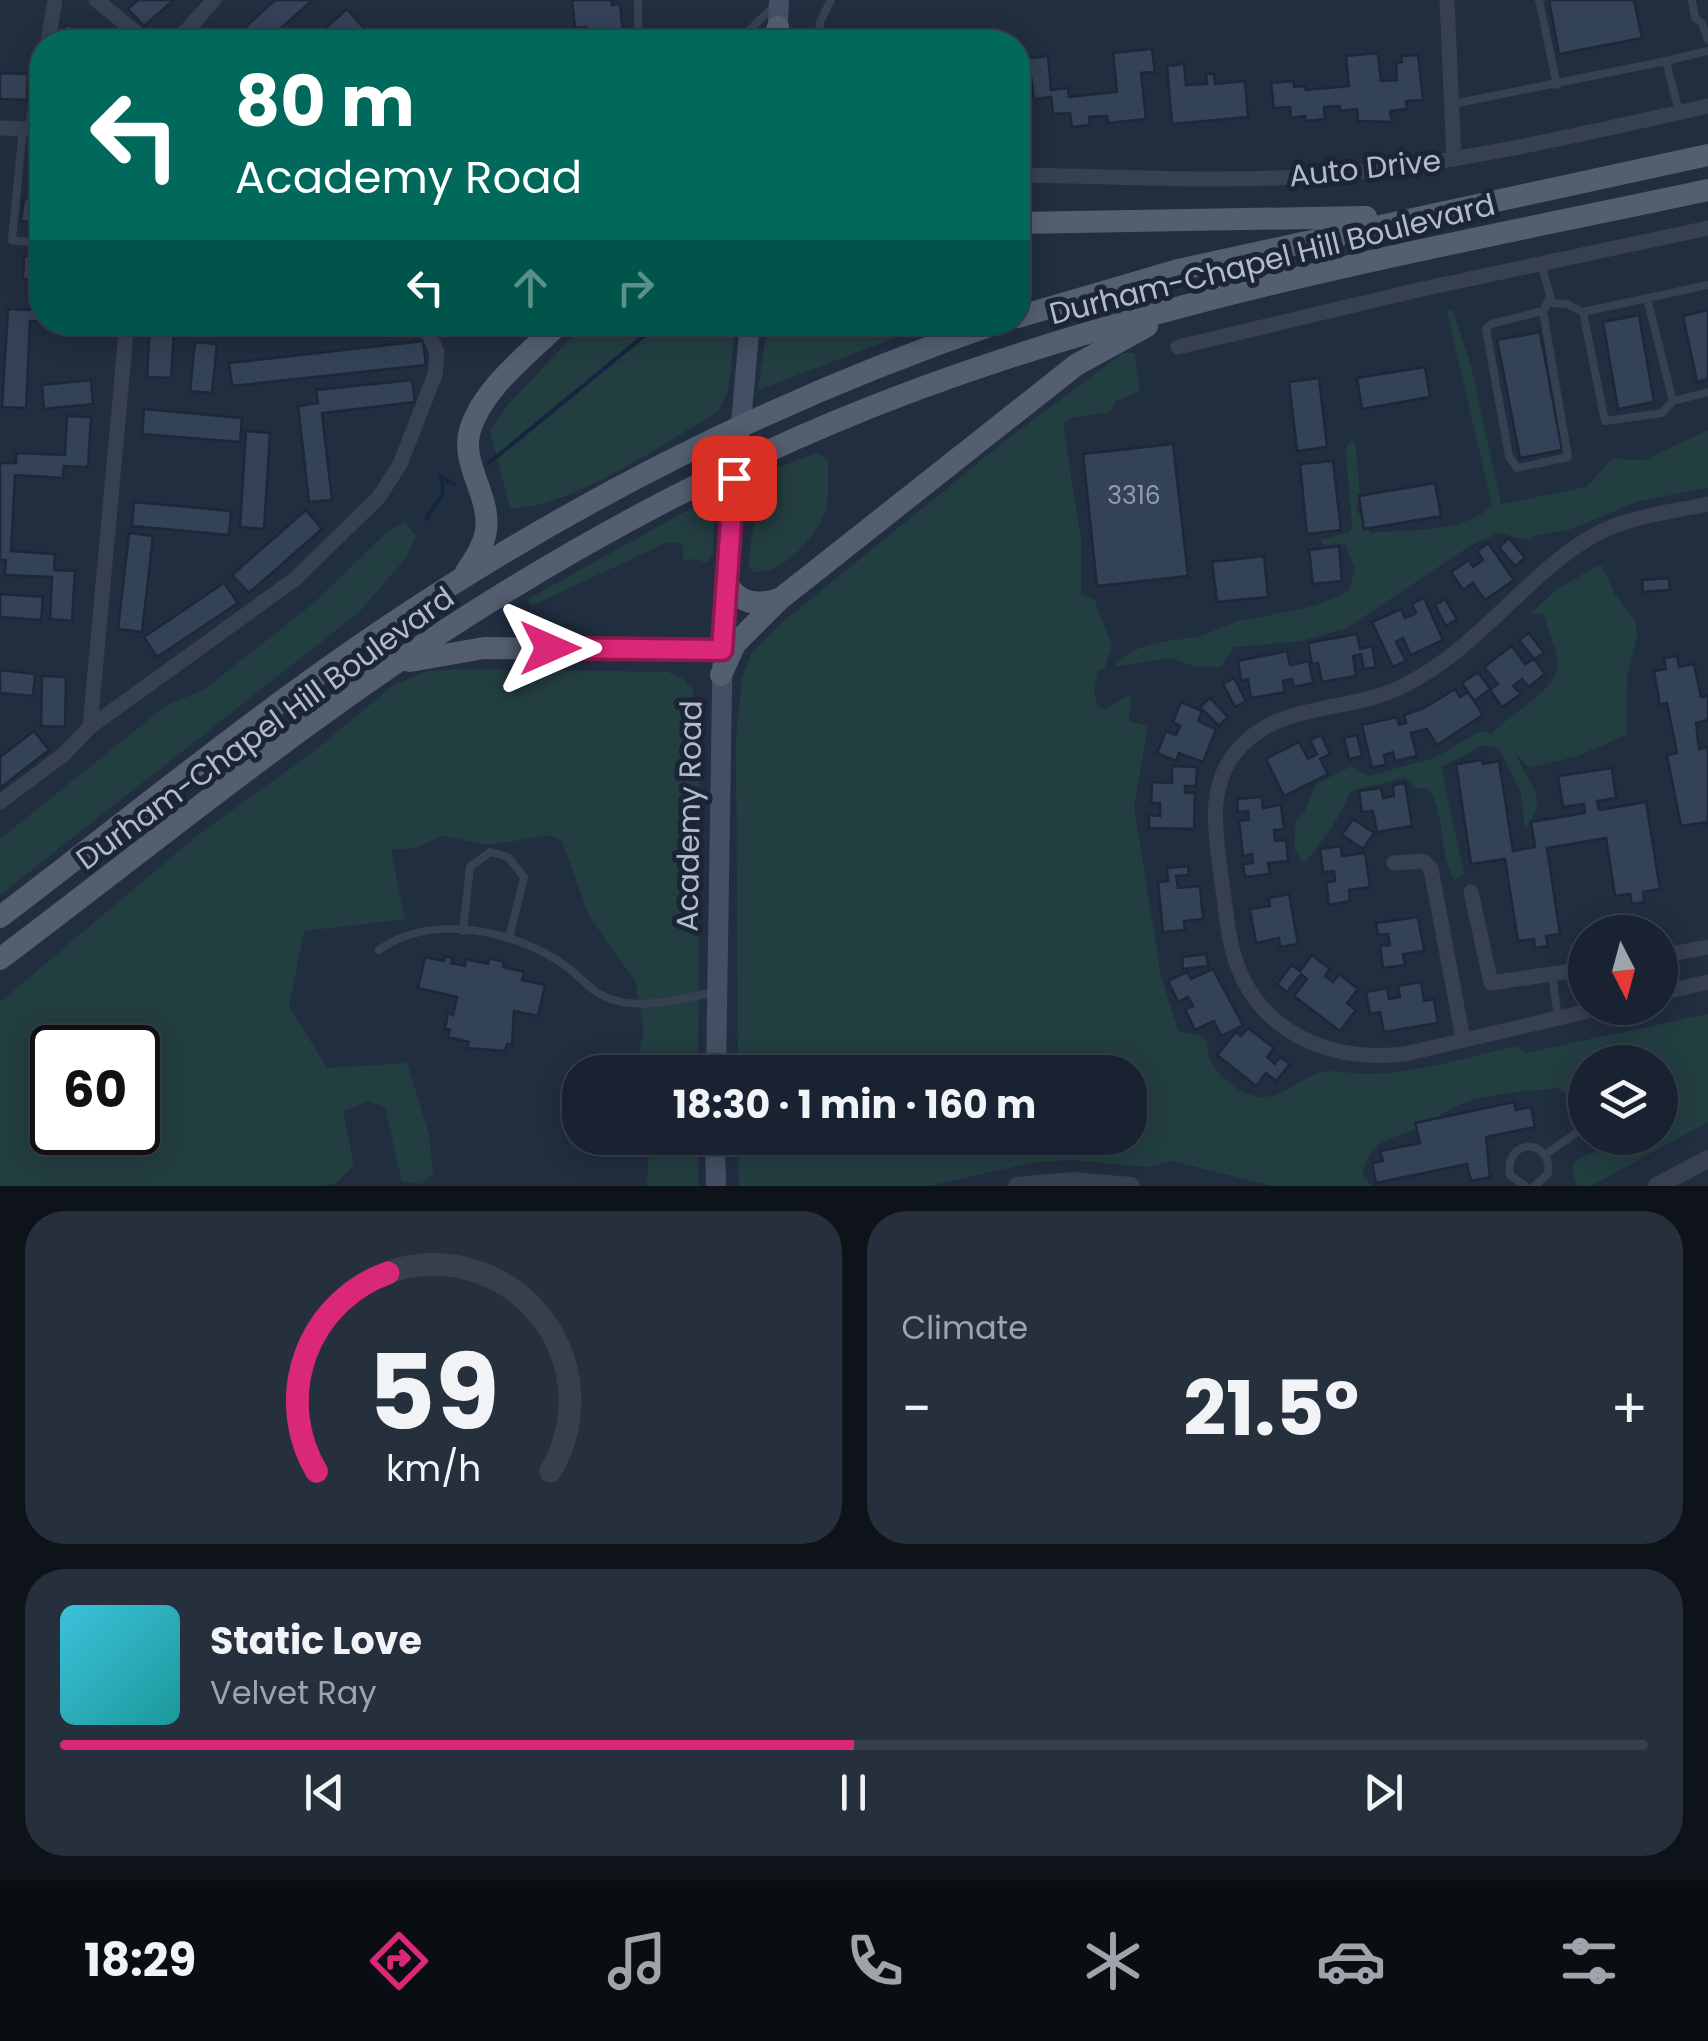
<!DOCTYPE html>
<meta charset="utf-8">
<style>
:root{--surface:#192230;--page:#262f3c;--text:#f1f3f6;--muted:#9fa4ab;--line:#373f4c;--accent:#db2777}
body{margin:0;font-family:Poppins,sans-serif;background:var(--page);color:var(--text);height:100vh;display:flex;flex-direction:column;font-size:38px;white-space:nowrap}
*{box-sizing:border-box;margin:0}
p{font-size:32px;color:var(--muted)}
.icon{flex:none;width:55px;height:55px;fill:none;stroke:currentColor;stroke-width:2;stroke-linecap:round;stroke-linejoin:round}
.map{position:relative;height:1186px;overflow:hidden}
.drawer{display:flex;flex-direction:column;gap:25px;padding:25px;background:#0e131a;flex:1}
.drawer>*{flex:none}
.banner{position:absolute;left:30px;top:30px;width:1000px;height:305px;border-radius:40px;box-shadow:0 5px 25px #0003,0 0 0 2px var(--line);background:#00695c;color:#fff;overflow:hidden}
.needle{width:65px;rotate:174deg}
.buttons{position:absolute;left:1568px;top:915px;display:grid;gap:20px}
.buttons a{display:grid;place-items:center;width:110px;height:110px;border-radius:50%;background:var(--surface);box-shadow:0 5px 25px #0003,0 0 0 2px var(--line);font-size:50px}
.speed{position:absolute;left:30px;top:1025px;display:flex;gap:20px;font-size:50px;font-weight:700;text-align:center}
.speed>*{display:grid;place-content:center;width:130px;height:130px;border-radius:50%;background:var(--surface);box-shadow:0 5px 25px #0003,0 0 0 2px var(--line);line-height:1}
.speed .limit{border:5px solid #111;border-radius:15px;background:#fff;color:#111}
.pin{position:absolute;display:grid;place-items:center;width:85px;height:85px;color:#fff;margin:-42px;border-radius:20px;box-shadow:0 5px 15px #0006}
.me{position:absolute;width:110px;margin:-55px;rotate:90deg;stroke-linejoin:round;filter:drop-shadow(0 0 8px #0008)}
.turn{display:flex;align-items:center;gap:35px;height:210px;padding:0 40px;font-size:45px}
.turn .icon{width:130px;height:130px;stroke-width:2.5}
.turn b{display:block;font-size:70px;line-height:85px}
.lanes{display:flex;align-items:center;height:95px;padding:0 40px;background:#0003;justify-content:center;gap:50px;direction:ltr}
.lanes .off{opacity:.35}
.big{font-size:75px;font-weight:700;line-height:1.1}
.drawer .card{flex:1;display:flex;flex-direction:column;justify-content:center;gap:15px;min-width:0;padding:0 35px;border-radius:40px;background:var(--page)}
.drawer .dial{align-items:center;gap:0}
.dial svg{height:260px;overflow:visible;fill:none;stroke:var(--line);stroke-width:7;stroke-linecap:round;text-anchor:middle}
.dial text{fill:var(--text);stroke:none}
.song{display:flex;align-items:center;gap:30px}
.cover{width:120px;height:120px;border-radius:15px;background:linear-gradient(135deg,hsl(190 70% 55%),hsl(180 70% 35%))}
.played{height:10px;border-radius:5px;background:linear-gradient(90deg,var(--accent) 50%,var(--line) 50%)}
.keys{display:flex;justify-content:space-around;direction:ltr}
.heat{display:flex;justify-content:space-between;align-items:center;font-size:55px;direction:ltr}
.drawer .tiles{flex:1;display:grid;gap:25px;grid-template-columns:1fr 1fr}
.card:last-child{grid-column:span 2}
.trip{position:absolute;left:562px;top:1055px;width:585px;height:100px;border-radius:40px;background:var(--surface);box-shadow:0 5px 25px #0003,0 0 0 2px var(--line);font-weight:700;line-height:100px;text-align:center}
.dock{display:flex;height:160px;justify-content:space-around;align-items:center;background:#0a0e13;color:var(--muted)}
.dock .icon{width:70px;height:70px}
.dock .on{color:var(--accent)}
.dock b{font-size:45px;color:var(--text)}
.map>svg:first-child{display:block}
.green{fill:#233e41;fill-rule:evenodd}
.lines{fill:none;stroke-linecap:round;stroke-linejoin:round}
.stream{stroke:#13253f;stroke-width:4}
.building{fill:#334257;stroke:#1d2737;stroke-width:2.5}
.service{stroke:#364050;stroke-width:8}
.minor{stroke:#364050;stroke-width:15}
.tertiary{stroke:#364050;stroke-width:18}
.secondary{stroke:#434f63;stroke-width:20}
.primary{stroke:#535f70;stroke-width:22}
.route-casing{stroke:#8e194d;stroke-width:25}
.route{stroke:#db2777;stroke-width:18}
.labels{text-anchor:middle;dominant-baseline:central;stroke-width:10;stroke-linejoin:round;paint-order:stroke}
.number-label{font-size:25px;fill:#909bac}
.street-label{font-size:30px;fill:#b2bbcb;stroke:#1b2535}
</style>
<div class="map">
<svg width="1708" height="1186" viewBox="0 0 1708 1186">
<rect width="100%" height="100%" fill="#212e40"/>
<g class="green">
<path d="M1452 309 1471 366 1501 504 1587 487 1611 459 1644 460 1708 430V488L1639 501 1571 529 1532 536V541L1498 533 1471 545 1347 628 1302 641 1234 647 1220 667H1198L1170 658 1113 667C1137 640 1167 643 1199 636 1214 632 1228 623 1244 620 1283 612 1313 610 1349 591L1355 570 1345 544 1323 545 1321 540 1349 532 1352 527 1346 449 1351 440 1355 445 1360 492 1356 509 1371 533C1410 529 1463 534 1492 505L1447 312Z"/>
<path d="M585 323H736L728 391 718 412C665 442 569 510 510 508L490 431 506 407Z"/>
<polygon points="768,323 768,322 934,323 758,390"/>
<path d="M1123 353H1134L1140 391 1115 402 1110 412 1073 418 1063 424 1081 540V595L1094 599 1112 645 1105 667 1098 671 1094 692 1097 705 1104 709 1131 694 1129 721 1148 726 1134 807 1161 976 1178 1031 1198 1035 1207 1042C1204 1066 1237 1097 1262 1097 1282 1097 1300 1080 1318 1073 1334 1068 1355 1075 1372 1074 1420 1072 1470 1057 1516 1046L1525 1053 1708 1014V1122L1591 1186H1577L1572 1168 1575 1161 1623 1138H1660V1120L1668 1106 1660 1088V1062H1585V1090L1567 1096 1558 1088C1526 1092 1487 1092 1457 1106 1443 1112 1430 1123 1416 1129 1388 1140 1366 1142 1363 1176L1372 1186H1273L1171 1161 1147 1167 1069 1160 1031 1163 928 1186H739L738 1138H1130V1072H738L736 737 742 677 752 652 779 625 1010 437Z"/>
<path d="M817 453 828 461C827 476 830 495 826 509 819 534 781 578 752 571L748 564 754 522 745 509 749 478Z"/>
<polygon points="715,495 713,554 707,563 695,559 684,561 682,544 668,542 531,606 528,599"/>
<polygon points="404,522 416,535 406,558 359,612 0,895 0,839 167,705 205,689 316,601 389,530"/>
<path d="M1595 567 1602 566 1614 593 1636 622 1637 638 1627 678 1626 735 1578 756 1534 767 1529 768 1515 752C1527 785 1552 795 1525 828L1521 793 1499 748 1484 745 1441 767 1464 873 1455 880C1437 853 1447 812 1427 788H1417L1405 778 1350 791C1342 816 1323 840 1306 861H1301L1294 847 1296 820 1304 813 1316 784 1352 766 1368 776 1434 758 1481 731 1492 734C1508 714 1559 690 1558 663 1558 655 1548 630 1545 617L1541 613 1529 615 1556 590Z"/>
<path d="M466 669 668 672 685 680 693 691 699 789 698 1072H634L644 1034 636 982 589 916 562 841 550 835 489 845 443 836 415 848 391 850 405 919 304 931 289 1006 327 1068 407 1063 429 1134 433 1173 421 1184 402 1182 385 1108 369 1101 343 1111 354 1165 336 1183 324 1186H0V1002L199 834 312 753 395 684 428 671ZM52 1048H138V1132H52Z"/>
<polygon points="649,1138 698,1138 698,1186 647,1186"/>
</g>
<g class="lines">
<g class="stream">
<polyline points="489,463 661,322"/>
<path d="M427 519C435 496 448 504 441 477L454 484"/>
</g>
</g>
<g class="building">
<polygon points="138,0 174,0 144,26 128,9"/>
<polygon points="275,0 313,0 265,42 229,42"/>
<polygon points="572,0 612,0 612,5 620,4 624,42 588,42 586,27 575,28"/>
<polygon points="1549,0 1634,0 1642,38 1559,54"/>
<polygon points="347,9 376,42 319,42 314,38"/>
<polygon points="65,25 113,34 111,42 62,42"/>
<polygon points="1152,49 1155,72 1141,73 1146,119 1108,123 1107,116 1089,117 1090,125 1072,127 1070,113 1053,114 1051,97 1034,99 1031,76 1018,77 1018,59 1048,56 1051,90 1068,88 1069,97 1117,92 1113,53"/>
<polygon points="1378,53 1381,81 1397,80 1396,63 1402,62 1401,56 1418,55 1423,100 1406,101 1407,109 1390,111 1392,122 1358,121 1357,109 1340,111 1340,106 1324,107 1325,119 1306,121 1305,116 1291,118 1290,107 1274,108 1271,83 1294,81 1294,87 1305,86 1306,90 1349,86 1346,56"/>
<polygon points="1184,64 1186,85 1207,84 1206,74 1214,74 1215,84 1245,81 1248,117 1172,124 1167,66"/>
<polygon points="0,73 28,74 27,100 0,99"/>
<polygon points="24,198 42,200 42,223 21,221"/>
<polygon points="24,256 42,256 42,280 23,279"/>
<polygon points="30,299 42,299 42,322 30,321 26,408 2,407 8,309 30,310"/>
<polygon points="1708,310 1708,379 1697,382 1683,316"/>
<polygon points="1639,315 1654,402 1618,409 1603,322"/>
<polygon points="169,322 219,322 218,335 174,332 171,378 147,377 150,327 169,328"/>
<polygon points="1540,332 1562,450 1520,458 1497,340"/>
<polygon points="423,341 426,365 232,386 229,363"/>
<polygon points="195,342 217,344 212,393 190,391"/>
<polygon points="1425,367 1430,397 1362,409 1357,378"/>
<polygon points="1319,378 1327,447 1297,451 1289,382"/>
<polygon points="91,380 93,404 44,409 42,385"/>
<polygon points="412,380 415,402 322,413 332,500 309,502 298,406 318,403 316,390"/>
<polygon points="144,409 242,418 240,442 142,434"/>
<polygon points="67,416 91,417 88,467 64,466 63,478 15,475 11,551 55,554 54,570 75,571 72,621 50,619 52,577 5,575 6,560 0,560 0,463 16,463 16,453 65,455"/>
<polygon points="246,431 270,433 264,529 240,527"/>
<polygon points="1173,444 1188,576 1097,586 1083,454"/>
<polygon points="1333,461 1341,530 1307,534 1300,464"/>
<polygon points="1435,483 1441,516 1364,529 1359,496"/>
<polygon points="134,502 231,511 229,535 132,526"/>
<polygon points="306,510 322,529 249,593 232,575"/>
<polygon points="129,533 153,536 142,632 118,629"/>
<polygon points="1509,538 1525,558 1515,566 1499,547"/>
<polygon points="1488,543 1514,580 1485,600 1473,583 1463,590 1451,572 1469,560 1473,567 1483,560 1477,551"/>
<polygon points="1339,546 1342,581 1313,584 1309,550"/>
<polygon points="1264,556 1268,597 1217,602 1212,562"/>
<polygon points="1669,578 1670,590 1643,592 1642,580"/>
<polygon points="224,583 238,603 157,657 144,637"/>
<polygon points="0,594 43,597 41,620 0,617"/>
<polygon points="1424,598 1443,640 1411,655 1403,638 1396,642 1406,661 1393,667 1372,622 1401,609 1405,618 1416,613 1412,604"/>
<polygon points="1445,599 1457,619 1446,626 1435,605"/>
<polygon points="1529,633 1544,653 1534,659 1519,640"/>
<polygon points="1357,634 1360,649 1372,646 1376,667 1364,669 1361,654 1353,656 1356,676 1322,682 1318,663 1312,664 1308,643"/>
<polygon points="1512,646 1525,664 1534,659 1545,674 1529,687 1522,679 1513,686 1521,694 1502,707 1490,690 1498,684 1484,667"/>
<polygon points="1287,651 1290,665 1309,661 1313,683 1294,687 1292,679 1283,681 1285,692 1251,698 1248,679 1241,681 1238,661"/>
<polygon points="1677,656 1679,667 1694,664 1701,697 1708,696 1708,720 1696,723 1699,749 1708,747 1708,826 1707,822 1681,826 1667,755 1677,753 1667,703 1660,705 1654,671 1666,669 1664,658"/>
<polygon points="0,670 35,674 33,696 0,693"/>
<polygon points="1478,672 1490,689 1474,701 1462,683"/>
<polygon points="42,676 66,677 65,727 41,726"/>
<polygon points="1234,678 1246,701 1235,707 1223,684"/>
<polygon points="1455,689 1460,697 1468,692 1483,715 1437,745 1427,729 1411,733 1417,756 1395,761 1393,752 1384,755 1386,764 1372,768 1362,725 1397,717 1399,725 1406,723 1404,715 1424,708"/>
<polygon points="1210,698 1228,717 1219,726 1200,707"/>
<polygon points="1181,702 1202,711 1198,721 1216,729 1203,762 1179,753 1176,761 1157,753 1166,731 1176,735 1180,726 1173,722"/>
<polygon points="34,731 49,750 0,788 0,757"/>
<polygon points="1321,735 1330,754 1320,759 1328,774 1284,796 1266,759 1299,742 1308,759 1317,754 1310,740"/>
<polygon points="1357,735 1362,756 1349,759 1344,738"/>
<polygon points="1482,760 1483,764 1499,761 1513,851 1535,847 1531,822 1585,813 1584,804 1563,807 1558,776 1612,768 1616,798 1597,801 1599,810 1646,802 1660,889 1643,892 1644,902 1632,904 1630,894 1615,896 1606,838 1547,848 1560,934 1546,936 1548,946 1535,948 1534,939 1518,941 1505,859 1471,864 1456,764"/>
<polygon points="1172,766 1197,767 1196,786 1185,786 1185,793 1195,793 1194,829 1149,828 1149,815 1160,816 1160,803 1151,803 1152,782 1172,783"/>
<polygon points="1405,783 1412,826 1377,832 1373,811 1362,812 1359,791 1381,788 1383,798 1394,796 1393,785"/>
<polygon points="1262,797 1263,808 1281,805 1284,829 1274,830 1275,841 1286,840 1288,861 1268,863 1270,874 1245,877 1243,864 1253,863 1252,854 1243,856 1239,821 1249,820 1248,811 1238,812 1237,799"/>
<polygon points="1353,819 1374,833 1363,849 1342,835"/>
<polygon points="1341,846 1342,856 1365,853 1370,887 1349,890 1350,901 1329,905 1326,882 1335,881 1334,871 1323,872 1320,849"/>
<polygon points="1188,866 1189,875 1176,876 1178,888 1200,886 1203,919 1184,921 1185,930 1163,932 1158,882 1168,881 1167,868"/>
<polygon points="1289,894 1298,944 1280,947 1279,938 1256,943 1250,909 1270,906 1269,898"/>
<polygon points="1418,917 1424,951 1403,954 1405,965 1383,968 1380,946 1390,945 1388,934 1378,935 1376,923"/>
<polygon points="1206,954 1208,966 1183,969 1182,957"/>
<polygon points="1312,955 1330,969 1325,976 1333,982 1339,974 1358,989 1347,1003 1356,1010 1340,1031 1294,996 1307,979 1301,974 1287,992 1277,984 1292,965 1300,971"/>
<polygon points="445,956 453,958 451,963 465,966 466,959 488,964 489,958 504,962 503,967 524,972 522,980 545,985 538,1016 514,1011 512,1045 507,1044 505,1051 467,1048 469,1042 448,1037 450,1030 445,1029 448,1013 453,1015 457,997 418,988 425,957 444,961"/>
<polygon points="1213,969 1243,1025 1221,1036 1214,1021 1195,1030 1185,1009 1193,1006 1188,997 1178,1002 1168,981 1187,972 1191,979"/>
<polygon points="1421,982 1424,1001 1434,999 1438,1023 1384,1032 1380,1012 1370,1014 1366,992 1387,988 1389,999 1400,997 1398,986"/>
<polygon points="1248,1028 1274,1048 1267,1057 1275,1064 1280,1057 1290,1064 1276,1081 1266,1073 1256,1086 1217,1055 1236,1032 1241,1036"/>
<polygon points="1514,1102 1516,1110 1531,1107 1535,1127 1486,1137 1490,1177 1471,1181 1467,1164 1376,1183 1372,1163 1383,1161 1380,1151 1420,1143 1415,1123"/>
</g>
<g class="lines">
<g class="service">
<polyline points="1539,0 1557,85"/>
<polyline points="1692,0 1695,18 1702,23 1708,40"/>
<polyline points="778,38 822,42"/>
<polyline points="818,39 820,22 831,0"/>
<polyline points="638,42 638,0"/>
<polyline points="737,42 772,8"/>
<polyline points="1666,61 1708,51"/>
<polyline points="1453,104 1666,61 1679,112"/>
<polyline points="23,128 12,240 42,244"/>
<polyline points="1541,263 1552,303 1567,304 1583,312 1605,421 1662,413 1673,401 1708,392"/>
<polyline points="1647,298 1673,401"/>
<polyline points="1543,311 1491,324 1486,329 1509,456 1517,468 1568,457 1543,311 1550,298"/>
<polyline points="1583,312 1708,285"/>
<polyline points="463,931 470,867 490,852 508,857 524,877 509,939"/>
<path d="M379 950C432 912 517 930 567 967 586 981 591 994 617 1001 648 1009 686 997 717 992"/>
<polyline points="1552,975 1558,1017"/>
<polyline points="1546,1154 1585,1127"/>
<path d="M1525 1186 1510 1175C1504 1138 1553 1137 1548 1174L1534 1186"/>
</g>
<g class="minor">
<polyline points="96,0 148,42"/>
<polyline points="1447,0 1454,159"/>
<polyline points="48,42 55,0"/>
<polyline points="176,42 214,0"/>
<polyline points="0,128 41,129"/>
<polyline points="32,129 42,71"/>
<path d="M1018 175C1116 176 1218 183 1316 176 1448 166 1579 135 1708 106"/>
<polyline points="1178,347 1418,290 1708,228"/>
<polyline points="90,727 127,322"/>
<polyline points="0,802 63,755 90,727 295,579 379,497 400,464 435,375 437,352 429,335 418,322"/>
<polyline points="1394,863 1423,861 1431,869 1463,1039"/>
<polyline points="1471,892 1491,983 1585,969"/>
<polyline points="1660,956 1708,947"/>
<polyline points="1660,993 1708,982"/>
<path d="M1601 1008 1405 1054C1325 1063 1250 1029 1231 944 1226 920 1224 894 1220 869 1215 829 1208 787 1235 753 1277 700 1346 714 1401 687 1478 650 1523 577 1591 537 1625 517 1670 512 1708 504"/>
</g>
<g class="tertiary">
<polyline points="1017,1186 1072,1181 1131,1186"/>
<polyline points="1657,1186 1708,1159"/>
</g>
<g class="secondary">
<polyline points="777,41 779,0"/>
<polyline points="716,1072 723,626 750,322"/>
<polyline points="715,1138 716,1186"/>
</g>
<g class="primary">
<polyline points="773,42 778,27"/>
<polyline points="1018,223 1366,217"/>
<polyline points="1018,317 1178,270 1708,155"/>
<path d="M466 572C474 559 484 546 486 530 491 496 460 464 470 430 483 387 530 353 561 322"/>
<path d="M726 583C740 604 756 606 779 599"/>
<polyline points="410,661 484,648 722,650"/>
<polyline points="721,675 735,644 780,599 1076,365 1147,326"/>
<path d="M0 917C128 820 253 717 387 627 577 499 783 396 1000 322"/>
<path d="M0 959C129 862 256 759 390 667 529 572 677 488 832 423 1112 305 1412 253 1708 190"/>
</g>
</g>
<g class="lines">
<defs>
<polyline id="route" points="550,648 722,650 734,478"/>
</defs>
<use href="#route" class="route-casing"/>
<use href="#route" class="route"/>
</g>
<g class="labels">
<g class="number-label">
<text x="1134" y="495">3316</text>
</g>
<g class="street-label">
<text transform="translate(1365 168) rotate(-6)">Auto Drive</text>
<text transform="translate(1272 259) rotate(-14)">Durham-Chapel Hill Boulevard</text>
<text transform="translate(265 728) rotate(-36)">Durham-Chapel Hill Boulevard</text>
<text transform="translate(689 816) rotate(-89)">Academy Road</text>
</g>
</g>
</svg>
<div class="buttons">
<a><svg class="needle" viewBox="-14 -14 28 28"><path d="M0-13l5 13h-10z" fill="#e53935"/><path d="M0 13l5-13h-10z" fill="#9fa4ab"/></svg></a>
<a><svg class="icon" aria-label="layers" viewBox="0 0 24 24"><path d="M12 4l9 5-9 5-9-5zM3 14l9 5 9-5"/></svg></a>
</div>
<div class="speed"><div class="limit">60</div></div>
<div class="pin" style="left:734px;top:478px;background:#d93025"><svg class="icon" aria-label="arrive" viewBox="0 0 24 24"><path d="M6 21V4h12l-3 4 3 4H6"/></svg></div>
<svg class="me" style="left:550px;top:648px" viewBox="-20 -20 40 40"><path d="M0-17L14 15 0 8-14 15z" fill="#db2777" stroke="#fff" stroke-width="4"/></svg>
<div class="trip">18:30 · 1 min · 160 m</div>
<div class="banner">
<div class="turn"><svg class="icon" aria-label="left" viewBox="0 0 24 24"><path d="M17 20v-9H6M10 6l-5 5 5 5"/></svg><div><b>80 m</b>Academy Road</div></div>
<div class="lanes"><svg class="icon" aria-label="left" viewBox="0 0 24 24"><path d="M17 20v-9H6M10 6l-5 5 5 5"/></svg><svg class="icon off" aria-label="ahead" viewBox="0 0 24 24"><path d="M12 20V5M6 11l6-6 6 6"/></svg><svg class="icon off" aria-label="right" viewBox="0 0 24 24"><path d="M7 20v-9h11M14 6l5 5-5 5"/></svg></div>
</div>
</div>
<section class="drawer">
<div class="tiles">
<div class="card dial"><svg viewBox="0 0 100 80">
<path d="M14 69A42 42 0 1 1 86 69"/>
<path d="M14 69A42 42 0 0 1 36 8" stroke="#db2777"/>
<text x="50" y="56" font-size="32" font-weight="700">59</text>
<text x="50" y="72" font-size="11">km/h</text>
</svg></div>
<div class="card"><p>Climate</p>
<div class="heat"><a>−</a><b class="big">21.5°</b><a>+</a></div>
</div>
<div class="card">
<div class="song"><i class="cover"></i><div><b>Static Love</b><p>Velvet Ray</p></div></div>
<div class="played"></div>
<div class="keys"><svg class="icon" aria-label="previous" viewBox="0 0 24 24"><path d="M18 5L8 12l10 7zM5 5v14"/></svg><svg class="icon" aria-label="pause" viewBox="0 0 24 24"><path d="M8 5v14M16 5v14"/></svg><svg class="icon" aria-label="next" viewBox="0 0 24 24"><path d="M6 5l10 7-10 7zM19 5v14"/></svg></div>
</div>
</div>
</section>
<nav class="dock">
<b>18:29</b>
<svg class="icon on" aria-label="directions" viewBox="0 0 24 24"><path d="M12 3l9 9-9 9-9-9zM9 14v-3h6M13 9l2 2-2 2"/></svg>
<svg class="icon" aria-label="music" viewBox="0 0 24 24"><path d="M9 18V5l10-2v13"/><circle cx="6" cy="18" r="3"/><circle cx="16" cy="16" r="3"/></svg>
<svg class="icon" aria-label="phone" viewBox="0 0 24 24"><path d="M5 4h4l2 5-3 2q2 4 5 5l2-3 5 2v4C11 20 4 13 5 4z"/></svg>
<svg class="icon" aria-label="climate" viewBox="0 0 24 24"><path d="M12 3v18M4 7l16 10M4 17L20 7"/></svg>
<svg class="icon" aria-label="car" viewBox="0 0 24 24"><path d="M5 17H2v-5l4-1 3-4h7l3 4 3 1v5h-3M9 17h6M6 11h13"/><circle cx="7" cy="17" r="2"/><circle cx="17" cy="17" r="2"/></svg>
<svg class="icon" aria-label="filters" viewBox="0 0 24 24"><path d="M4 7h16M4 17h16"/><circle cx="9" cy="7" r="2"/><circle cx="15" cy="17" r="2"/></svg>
</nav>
